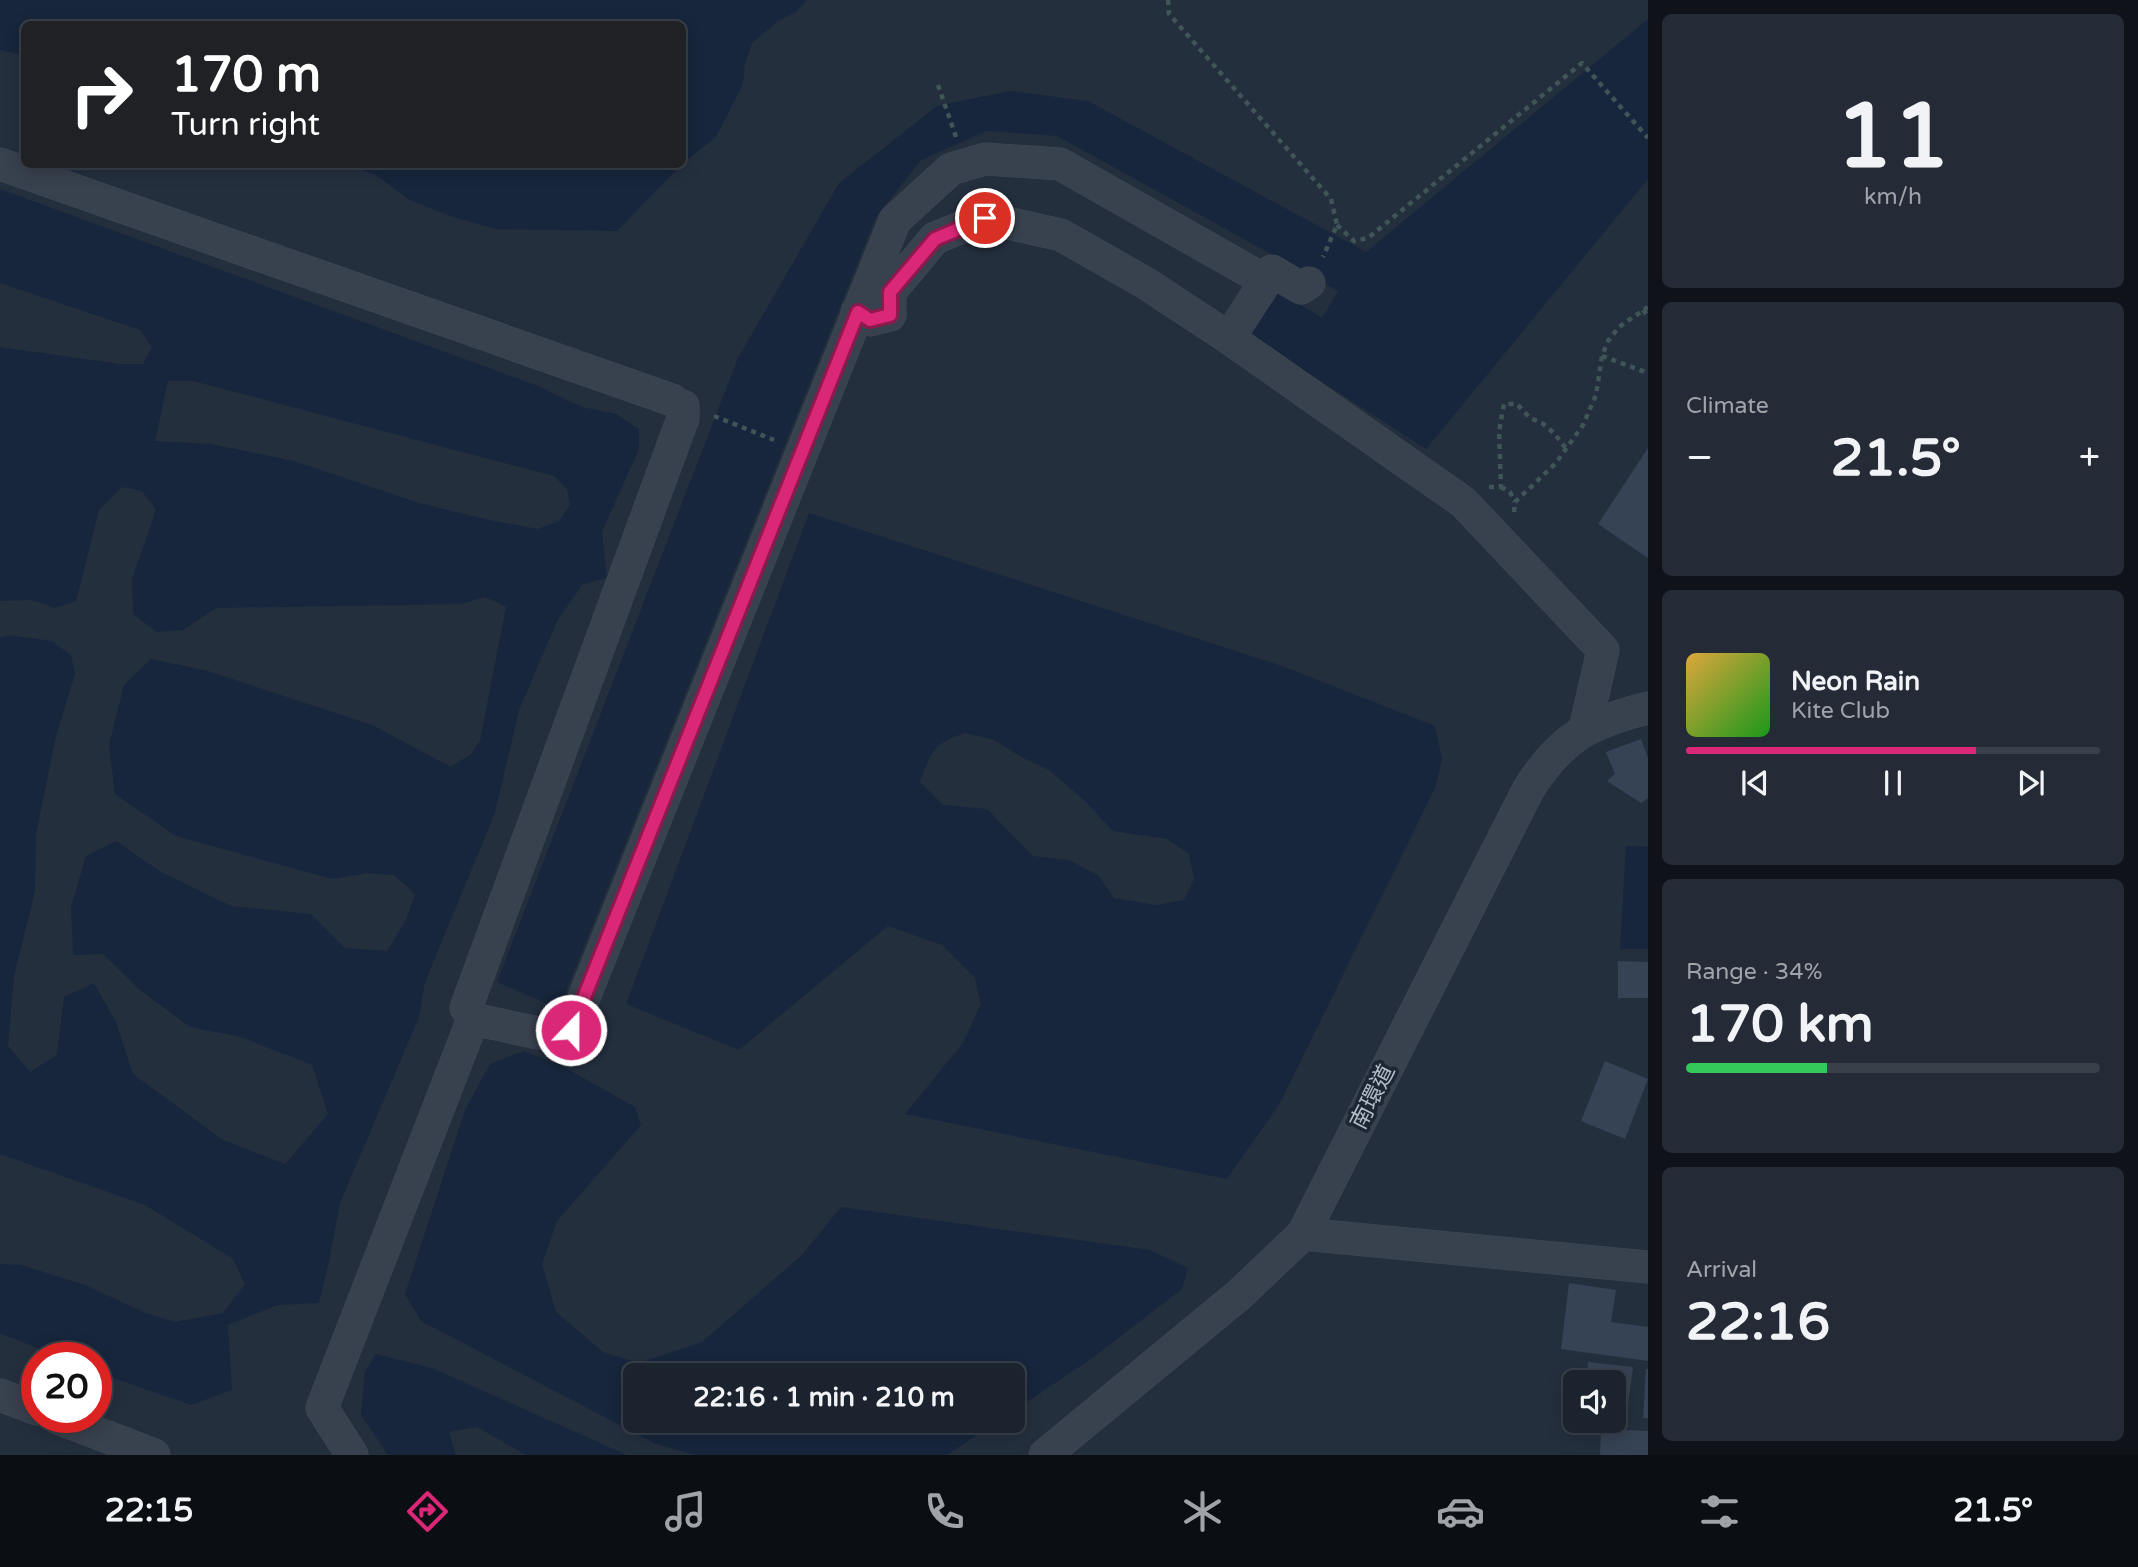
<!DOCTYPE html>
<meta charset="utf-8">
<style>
:root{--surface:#1b232e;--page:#242b36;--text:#f1f3f6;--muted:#a0a4aa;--line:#39404a;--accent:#db2777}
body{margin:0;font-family:"Varela Round","Noto Sans TC",sans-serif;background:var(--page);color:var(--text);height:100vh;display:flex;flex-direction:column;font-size:26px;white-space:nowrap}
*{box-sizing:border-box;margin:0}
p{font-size:23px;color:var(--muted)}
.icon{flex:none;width:38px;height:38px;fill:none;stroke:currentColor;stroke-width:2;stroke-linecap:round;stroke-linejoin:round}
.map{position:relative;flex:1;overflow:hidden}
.side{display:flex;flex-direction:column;gap:14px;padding:14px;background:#0f1319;width:490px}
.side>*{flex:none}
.banner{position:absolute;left:21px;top:21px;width:665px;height:147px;border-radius:10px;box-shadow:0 4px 18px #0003,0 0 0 2px var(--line);background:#202124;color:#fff;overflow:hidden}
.controls{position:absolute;left:1563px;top:1370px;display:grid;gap:14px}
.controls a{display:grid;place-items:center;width:63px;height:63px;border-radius:10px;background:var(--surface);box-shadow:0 4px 18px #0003,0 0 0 2px var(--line);font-size:35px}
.speed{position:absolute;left:21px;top:1342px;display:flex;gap:14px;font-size:35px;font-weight:700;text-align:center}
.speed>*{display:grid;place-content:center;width:91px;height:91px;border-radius:50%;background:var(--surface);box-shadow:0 4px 18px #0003,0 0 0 2px var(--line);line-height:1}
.speed .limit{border:10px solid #d22;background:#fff;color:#111}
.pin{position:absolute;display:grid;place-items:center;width:60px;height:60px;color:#fff;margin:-30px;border:4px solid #fff;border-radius:50%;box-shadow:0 2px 7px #0007}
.me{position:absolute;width:77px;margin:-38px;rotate:22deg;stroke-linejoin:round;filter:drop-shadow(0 0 5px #0008)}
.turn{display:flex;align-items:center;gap:24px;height:147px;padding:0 35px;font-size:32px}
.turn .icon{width:91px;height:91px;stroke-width:2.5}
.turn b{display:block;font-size:49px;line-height:60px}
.big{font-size:52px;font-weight:800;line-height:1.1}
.side .card{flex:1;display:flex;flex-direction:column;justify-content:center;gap:10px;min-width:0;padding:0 24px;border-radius:10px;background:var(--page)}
.side .dial{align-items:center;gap:0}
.dial b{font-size:91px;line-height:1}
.song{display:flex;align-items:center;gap:21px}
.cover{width:84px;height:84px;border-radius:10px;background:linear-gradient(135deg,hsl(40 70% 55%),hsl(120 70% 35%))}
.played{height:7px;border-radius:4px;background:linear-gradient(90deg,var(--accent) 70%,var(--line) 70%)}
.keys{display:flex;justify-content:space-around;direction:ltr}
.heat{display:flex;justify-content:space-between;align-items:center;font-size:38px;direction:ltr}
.charge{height:10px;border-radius:5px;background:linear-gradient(90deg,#34c759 34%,var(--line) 0)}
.trip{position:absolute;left:623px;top:1363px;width:402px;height:70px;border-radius:10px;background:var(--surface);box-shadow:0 4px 18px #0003,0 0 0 2px var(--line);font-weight:800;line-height:70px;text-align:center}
.dock{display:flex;height:112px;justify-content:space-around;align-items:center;background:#0b0e12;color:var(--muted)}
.dock .icon{width:49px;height:49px}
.dock .active{color:var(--accent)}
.dock b{font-size:32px;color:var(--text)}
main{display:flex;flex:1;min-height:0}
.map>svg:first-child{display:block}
.water{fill:#17263c;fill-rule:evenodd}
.building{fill:#364354}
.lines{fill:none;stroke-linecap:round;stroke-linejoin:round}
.minor-casing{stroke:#414a57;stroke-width:33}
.path{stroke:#3f5557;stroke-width:4.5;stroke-dasharray:5 5;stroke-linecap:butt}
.minor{stroke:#38414e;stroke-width:32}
.route-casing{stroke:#8e194d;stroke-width:18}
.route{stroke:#db2777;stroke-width:12}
.labels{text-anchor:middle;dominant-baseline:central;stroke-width:7;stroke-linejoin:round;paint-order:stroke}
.street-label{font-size:23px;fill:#b4bcc9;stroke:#1d2633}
</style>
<main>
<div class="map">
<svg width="1648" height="1455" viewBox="0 0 1648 1455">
<rect width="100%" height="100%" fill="#242f3e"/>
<g class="water">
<polygon points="0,0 807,0 796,12 777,22 752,43 745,63 743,84 716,137 683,163 682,24 24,24 24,54 22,55 0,50"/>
<polygon points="1648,19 1648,179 1426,449 1248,334 1276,289 1322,318 1338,291 1057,136 987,131 921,160 876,217 559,1009 497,982 738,358 839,183 937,106 1010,91 1088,101 1366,252"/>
<polygon points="346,165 681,165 617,231 496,229 453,217 409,200 376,175"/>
<path d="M0 189 538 386 582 407 616 414 639 429V449L602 532 607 578 583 584 557 621 519 710 495 813 425 982 419 1017 340 1203 328 1266 319 1303 277 1305 228 1325 232 1390 191 1405 96 1372V1358H62L0 1333V1264L21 1265 85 1285 148 1314 175 1322 223 1313 245 1284 233 1259 145 1205 0 1154V638L8 635 52 641 71 655 75 674 56 736 36 834 35 891 14 976 8 1046 30 1072 57 1055 64 997 94 983 116 1022 133 1074 223 1140 285 1164 328 1114 312 1065 241 1037 190 1027 140 990 103 954 73 955 71 907 86 856 116 841 161 872 231 906 311 914 345 948 387 951 406 920 415 894 394 875 368 873 332 879 176 836 115 794 109 745 124 685 151 659 208 671 372 725 451 767 471 754 480 741 506 607 485 597 461 604 216 608 183 630 157 632 133 614 132 579 156 510 142 491 122 487 99 510 76 601 55 608 31 600 0 601V347L120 364H143L152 347 140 330 0 283ZM168 381H193L554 476 567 489 570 505 559 521 538 529 489 520 419 503 294 461 211 444 155 441Z"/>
<path d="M809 513 1282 666 1435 726 1442 759 1435 788 1280 1103 1227 1179 905 1114 963 1043 981 1004 975 978 942 945 888 926 739 1050 626 1004ZM965 733 994 740 1025 759 1049 770 1084 800 1113 831 1167 839 1189 854 1194 879 1184 900 1156 905 1114 898 1098 875 1069 860 1033 856 987 809 943 805 920 782C931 751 933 744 965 733Z"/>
<polygon points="1626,846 1648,847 1648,949 1620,949"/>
<polygon points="524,1051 562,1066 635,1107 641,1125 557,1221 542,1264 556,1312 603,1352 639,1363 702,1342 802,1255 841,1207 1150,1250 1188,1268 1182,1289 1091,1359 1013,1411 1013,1376 635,1376 635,1421 998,1421 947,1455 695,1455 656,1444 421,1321 405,1294 465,1110 490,1064"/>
<polygon points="376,1354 432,1368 627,1455 526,1455 477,1427 449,1432 456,1455 388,1455 361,1415 365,1371"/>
</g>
<g class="building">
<polygon points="1648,448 1648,558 1598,524"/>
<polygon points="1641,739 1648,758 1648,798 1641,803 1607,781 1615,774 1606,752"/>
<polygon points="1618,961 1648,962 1648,998 1618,998"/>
<polygon points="1605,1061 1648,1079 1625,1139 1581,1121"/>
<polygon points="1569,1283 1616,1290 1611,1322 1648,1327 1648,1361 1561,1349"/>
<polygon points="1588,1362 1633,1367 1626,1420 1614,1419 1614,1382 1586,1382"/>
<polygon points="1646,1369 1648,1369 1648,1418 1643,1418"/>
<polygon points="1601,1429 1648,1431 1648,1455 1600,1455"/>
</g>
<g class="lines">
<defs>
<g id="minor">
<polyline points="0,164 672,400"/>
<polyline points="857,312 870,320 890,315 890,292 935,238 985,218 1061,235 1147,284 1229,338 1463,502 1603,650 1585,729"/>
<polyline points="1229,338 1266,281"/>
<polyline points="473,1019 466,1008 683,418 683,406"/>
<polyline points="1303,1234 1648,1267"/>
<polyline points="0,1395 37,1409"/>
<polyline points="58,1418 154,1455"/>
<polyline points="352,1455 322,1408 473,1019 538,1033 571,1030 895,220 951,169 985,159 1060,164 1266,281 1272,271 1301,288 1309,283"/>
<path d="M1045 1455 1240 1294 1303 1234 1528 790C1560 738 1590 722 1648 708"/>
</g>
</defs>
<use href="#minor" class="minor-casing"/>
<g class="path">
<polyline points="1168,0 1169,14 1331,199 1337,225 1323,257"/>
<polyline points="938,85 956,137"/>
<polyline points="1337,225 1354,241 1368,238 1582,63 1648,138"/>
<polyline points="1643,310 1648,316"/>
<polyline points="1602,356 1648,373"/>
<polyline points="714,416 774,440"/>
<polyline points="1489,487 1501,487 1499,431 1504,404 1517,404 1530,418 1542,423 1554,433 1567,450"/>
<polyline points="1501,487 1510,492 1515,502"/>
<polyline points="1514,512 1515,502 1556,463 1583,425 1596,395 1602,356 1608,341 1619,327 1648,307"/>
</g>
<use href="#minor" class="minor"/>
</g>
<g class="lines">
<defs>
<polyline id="route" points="571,1030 858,312 870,320 890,315 890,292 935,239 985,218"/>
</defs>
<use href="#route" class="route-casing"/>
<use href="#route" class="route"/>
</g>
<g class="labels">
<g class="street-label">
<text transform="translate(1373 1097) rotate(-63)">南環道</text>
</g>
</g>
</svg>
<div class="controls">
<a><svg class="icon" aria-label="sound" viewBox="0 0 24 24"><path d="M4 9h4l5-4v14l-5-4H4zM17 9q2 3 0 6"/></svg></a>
</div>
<div class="speed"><div class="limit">20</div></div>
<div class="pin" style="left:985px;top:218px;background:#d93025"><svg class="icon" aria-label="arrive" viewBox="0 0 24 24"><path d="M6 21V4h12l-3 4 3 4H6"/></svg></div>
<svg class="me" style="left:571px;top:1030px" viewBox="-20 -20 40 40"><circle r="17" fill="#db2777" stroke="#fff" stroke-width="3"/><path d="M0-11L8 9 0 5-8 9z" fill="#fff"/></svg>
<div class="trip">22:16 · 1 min · 210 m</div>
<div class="banner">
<div class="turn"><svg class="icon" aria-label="right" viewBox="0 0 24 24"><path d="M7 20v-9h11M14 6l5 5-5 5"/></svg><div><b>170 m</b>Turn right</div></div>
</div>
</div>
<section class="side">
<div class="card dial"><b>11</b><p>km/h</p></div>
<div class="card"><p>Climate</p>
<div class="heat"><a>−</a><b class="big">21.5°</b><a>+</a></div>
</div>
<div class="card">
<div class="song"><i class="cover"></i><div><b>Neon Rain</b><p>Kite Club</p></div></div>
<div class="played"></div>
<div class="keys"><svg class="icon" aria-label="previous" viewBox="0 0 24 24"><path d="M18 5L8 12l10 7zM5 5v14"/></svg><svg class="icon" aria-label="pause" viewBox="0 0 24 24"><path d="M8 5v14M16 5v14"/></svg><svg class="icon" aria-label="next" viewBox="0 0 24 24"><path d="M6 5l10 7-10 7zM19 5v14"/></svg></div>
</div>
<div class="card"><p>Range · 34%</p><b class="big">170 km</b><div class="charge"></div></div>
<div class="card"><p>Arrival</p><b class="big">22:16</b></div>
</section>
</main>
<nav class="dock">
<b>22:15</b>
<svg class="icon active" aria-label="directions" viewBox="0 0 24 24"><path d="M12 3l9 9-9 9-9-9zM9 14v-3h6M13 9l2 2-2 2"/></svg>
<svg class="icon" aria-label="music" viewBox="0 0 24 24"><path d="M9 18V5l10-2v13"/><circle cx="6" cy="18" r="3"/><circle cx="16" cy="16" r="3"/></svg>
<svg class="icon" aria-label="phone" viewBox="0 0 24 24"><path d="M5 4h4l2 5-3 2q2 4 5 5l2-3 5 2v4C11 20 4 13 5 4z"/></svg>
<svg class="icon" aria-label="climate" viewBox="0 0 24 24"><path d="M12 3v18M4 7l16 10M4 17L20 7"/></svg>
<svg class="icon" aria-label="car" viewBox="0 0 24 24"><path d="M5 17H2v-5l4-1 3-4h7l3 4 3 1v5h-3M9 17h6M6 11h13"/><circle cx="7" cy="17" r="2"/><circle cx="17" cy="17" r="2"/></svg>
<svg class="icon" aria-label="filters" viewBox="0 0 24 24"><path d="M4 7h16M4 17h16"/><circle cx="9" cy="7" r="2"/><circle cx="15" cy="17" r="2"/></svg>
<b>21.5°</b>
</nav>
